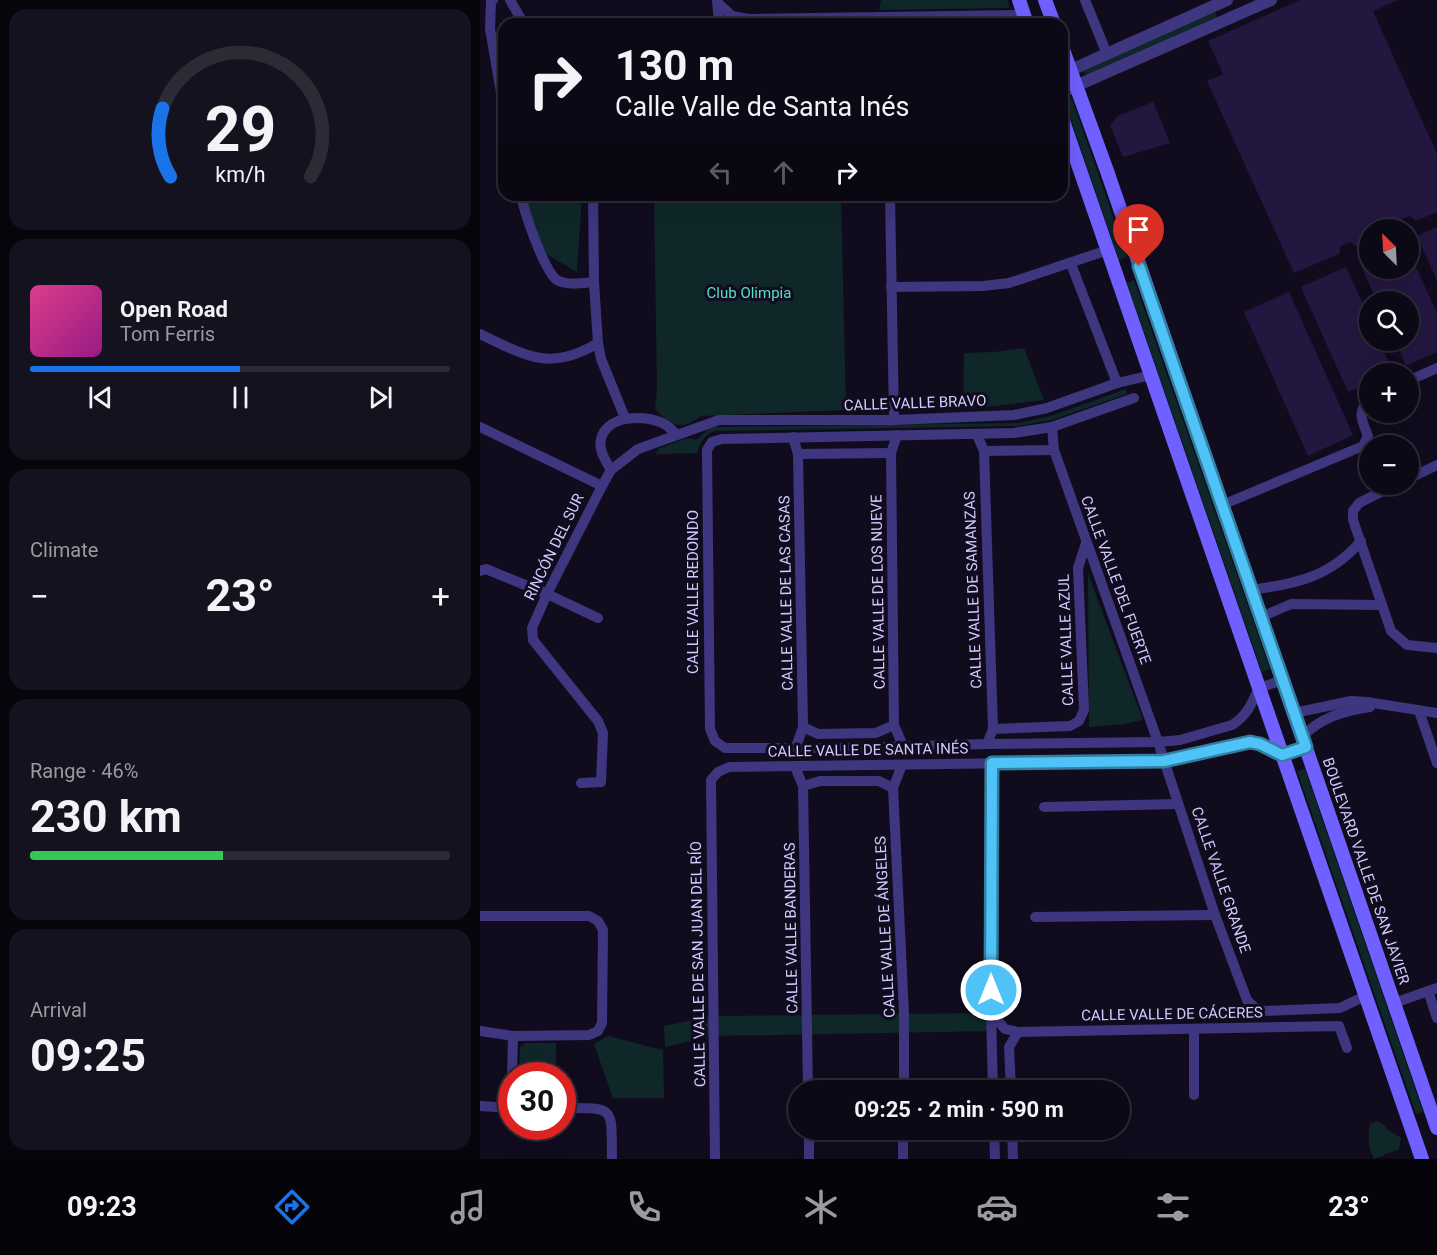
<!DOCTYPE html>
<meta charset="utf-8">
<style>
:root{--surface:#0c0916;--page:#15121f;--text:#f1f3f6;--muted:#9a9aa1;--line:#2c2a35;--accent:#1a73e8}
body{margin:0;font-family:Roboto,sans-serif;background:var(--page);color:var(--text);height:100vh;display:flex;flex-direction:column;font-size:22px;white-space:nowrap}
*{box-sizing:border-box;margin:0}
p{font-size:20px;color:var(--muted)}
.icon{flex:none;width:33px;height:33px;fill:none;stroke:currentColor;stroke-width:2;stroke-linecap:round;stroke-linejoin:round}
.map{position:relative;flex:1;overflow:hidden}
.drawer{display:flex;flex-direction:column;gap:9px;padding:9px;background:#07050c;width:480px}
.drawer>*{flex:none}
.hud{position:absolute;left:18px;top:18px;width:570px;height:183px;border-radius:18px;box-shadow:0 6px 24px #0002,0 0 0 2px var(--line);background:#0c0916;color:var(--text);overflow:hidden}
.needle{width:39px;rotate:336deg}
.buttons{position:absolute;left:879px;top:219px;display:grid;gap:12px}
.buttons a{display:grid;place-items:center;width:60px;height:60px;border-radius:50%;background:var(--surface);box-shadow:0 6px 24px #0002,0 0 0 2px var(--line);font-size:30px}
.speed{position:absolute;left:18px;top:1062px;display:flex;gap:12px;font-size:30px;font-weight:700;text-align:center}
.speed>*{display:grid;place-content:center;width:78px;height:78px;border-radius:50%;background:var(--surface);box-shadow:0 6px 24px #0002,0 0 0 2px var(--line);line-height:1}
.speed .limit{border:9px solid #d22;background:#fff;color:#111}
.pin{position:absolute;display:grid;place-items:center;width:51px;height:51px;color:#fff;margin:-62px -26px;border-radius:50% 50% 50% 0;rotate:-45deg;box-shadow:0 0 6px #0007}
.pin .icon{rotate:45deg}
.me{position:absolute;width:66px;margin:-33px;rotate:0deg;stroke-linejoin:round;filter:drop-shadow(0 0 4px #0008)}
.turn{display:flex;align-items:center;gap:21px;height:126px;padding:0 18px;font-size:27px}
.turn .icon{width:78px;height:78px;stroke-width:2.5}
.turn b{display:block;font-size:42px;line-height:51px}
.lanes{display:flex;align-items:center;height:57px;padding:0 18px;background:#0003;justify-content:center;gap:30px;direction:ltr}
.lanes .off{opacity:.35}
.big{font-size:45px;font-weight:700;line-height:1.1}
.drawer .card{flex:1;display:flex;flex-direction:column;justify-content:center;gap:9px;min-width:0;padding:0 21px;border-radius:18px;background:var(--page)}
.drawer .dial{align-items:center;gap:0}
.dial svg{height:156px;overflow:visible;fill:none;stroke:var(--line);stroke-width:7;stroke-linecap:round;text-anchor:middle}
.dial text{fill:var(--text);stroke:none}
.song{display:flex;align-items:center;gap:18px}
.cover{width:72px;height:72px;border-radius:9px;background:linear-gradient(135deg,hsl(330 70% 55%),hsl(310 70% 35%))}
.played{height:6px;border-radius:3px;background:linear-gradient(90deg,var(--accent) 50%,var(--line) 50%)}
.keys{display:flex;justify-content:space-around;direction:ltr}
.heat{display:flex;justify-content:space-between;align-items:center;font-size:33px;direction:ltr}
.charge{height:9px;border-radius:4px;background:linear-gradient(90deg,#34c759 46%,var(--line) 0)}
.trip{position:absolute;left:308px;top:1080px;width:342px;height:60px;border-radius:30px;background:var(--surface);box-shadow:0 6px 24px #0002,0 0 0 2px var(--line);font-weight:700;line-height:60px;text-align:center}
.menu{display:flex;height:96px;justify-content:space-around;align-items:center;background:#050409;color:var(--muted)}
.menu .icon{width:42px;height:42px}
.menu .selected{color:var(--accent)}
.menu b{font-size:27px;color:var(--text)}
main{display:flex;flex:1;min-height:0}
.map>svg:first-child{display:block}
.green{fill:#0f2728}
.building{fill:#231740}
.lines{fill:none;stroke-linecap:round;stroke-linejoin:round}
.minor{stroke:#3e367e;stroke-width:10}
.tertiary{stroke:#3e367e;stroke-width:12}
.secondary{stroke:#7060ff;stroke-width:14}
.route-casing{stroke:#337fa1;stroke-width:15}
.route{stroke:#4fc3f7;stroke-width:10}
.labels{text-anchor:middle;dominant-baseline:central;stroke-width:6;stroke-linejoin:round;paint-order:stroke}
.park-label{font-size:15px;fill:#54e0c8;stroke:#100c1e}
.street-label{font-size:15px;fill:#d3c9ff;stroke:#100c1e}
</style>
<main>
<section class="drawer">
<div class="card dial"><svg viewBox="0 0 100 80">
<path d="M14 69A42 42 0 1 1 86 69"/>
<path d="M14 69A42 42 0 0 1 10 34" stroke="#1a73e8"/>
<text x="50" y="56" font-size="32" font-weight="700">29</text>
<text x="50" y="72" font-size="11">km/h</text>
</svg></div>
<div class="card">
<div class="song"><i class="cover"></i><div><b>Open Road</b><p>Tom Ferris</p></div></div>
<div class="played"></div>
<div class="keys"><svg class="icon" aria-label="previous" viewBox="0 0 24 24"><path d="M18 5L8 12l10 7zM5 5v14"/></svg><svg class="icon" aria-label="pause" viewBox="0 0 24 24"><path d="M8 5v14M16 5v14"/></svg><svg class="icon" aria-label="next" viewBox="0 0 24 24"><path d="M6 5l10 7-10 7zM19 5v14"/></svg></div>
</div>
<div class="card"><p>Climate</p>
<div class="heat"><a>−</a><b class="big">23°</b><a>+</a></div>
</div>
<div class="card"><p>Range · 46%</p><b class="big">230 km</b><div class="charge"></div></div>
<div class="card"><p>Arrival</p><b class="big">09:25</b></div>
</section>
<div class="map">
<svg width="957" height="1159" viewBox="0 0 957 1159">
<rect width="100%" height="100%" fill="#100c1e"/>
<g class="green">
<polygon points="401,0 527,0 530,8 399,10"/>
<polygon points="735,12 737,17 606,75 603,70"/>
<polygon points="592,99 647,257 639,260 585,102"/>
<polygon points="43,195 102,195 97,272 66,254"/>
<path d="M174 195H361L366 410 221 416C202 431 191 426 175 409L177 390Z"/>
<polygon points="654,280 790,669 782,672 647,283"/>
<polygon points="544,348 564,400 506,407 483,407 484,353 514,352"/>
<path d="M646 389 647 394 572 420 538 426 236 431C225 433 220 442 217 453L176 454 178 449 207 438 216 440 229 429 235 427 538 423 571 416Z"/>
<polygon points="608,574 663,720 644,724 609,727"/>
<polygon points="825,769 943,1112 936,1114 817,771"/>
<polygon points="511,1013 512,1031 234,1036 185,1047 184,1026 233,1016"/>
<polygon points="128,1036 183,1050 184,1098 133,1098 114,1044"/>
<polygon points="46,1043 76,1043 76,1075 39,1075 40,1047"/>
<path d="M896 1121 902 1123 907 1129 921 1138 919 1149 894 1159C888 1147 888 1137 890 1124Z"/>
</g>
<g class="building">
<polygon points="820,0 918,0 893,11 957,154 957,212 936,221 930,216 922,219 920,228 917,230 890,230 890,241 878,247 870,242 861,246 859,254 814,273 727,81 743,74 728,41"/>
<polygon points="673,102 690,143 643,157 630,125 638,116"/>
<polygon points="957,227 957,281 937,236"/>
<polygon points="928,250 957,313 957,352 926,366 915,340 928,340 928,302 897,302 879,261 890,256 890,268 928,268"/>
<polygon points="866,267 890,319 890,340 899,340 913,372 909,374 890,374 890,383 868,392 821,287"/>
<polygon points="809,292 873,435 828,456 764,312"/>
</g>
<g class="lines">
<g class="minor">
<polyline points="13,0 11,2 10,29 24,110"/>
<polyline points="30,0 44,24"/>
<polyline points="237,0 239,24"/>
<polyline points="605,0 627,54"/>
<polyline points="237,2 252,16 269,19 544,15"/>
<path d="M41 195C44 211 64 271 77 280 87 286 103 283 114 282"/>
<polyline points="113,195 114,282 118,343 121,359 145,418"/>
<polyline points="410,195 414,420"/>
<polyline points="591,264 637,383"/>
<polyline points="411,287 503,286 529,283 628,250"/>
<path d="M0 334C46 356 70 372 118 343"/>
<polyline points="928,381 957,368"/>
<path d="M654 398 572 427 534 433 242 439 232 442 227 450 230 729 235 741 245 748H367L507 744 678 742 700 740 752 725C767 716 772 703 779 688L803 680"/>
<polyline points="0,427 122,486"/>
<polyline points="572,427 574,450 678,742 735,915 767,1000 774,1007 784,1011 860,1008 885,996"/>
<polyline points="417,435 411,453 414,725 424,748"/>
<polyline points="497,435 504,451 513,729 507,744"/>
<polyline points="313,437 318,454 323,727 316,747"/>
<polyline points="504,451 574,450"/>
<polyline points="318,454 411,453"/>
<path d="M131 470C126 461 118 450 121 439 127 414 168 414 186 425 189 427 193 431 196 434"/>
<polyline points="928,479 957,465"/>
<polyline points="917,484 879,503 873,511 873,520 911,631 927,645 957,648"/>
<path d="M742 505 883 446 888 436C882 420 876 413 890 399"/>
<polyline points="0,571 6,569 67,594 118,618"/>
<path d="M771 590C817 583 849 578 881 541"/>
<polyline points="781,617 811,604 902,605"/>
<polyline points="939,711 957,763"/>
<polyline points="814,713 871,701 887,702 957,713"/>
<polyline points="323,727 338,734 396,733 414,725"/>
<polyline points="513,729 590,726 599,721 604,710 598,568 606,543"/>
<path d="M822 737C841 717 864 711 890 707"/>
<polyline points="511,763 511,1013 513,1090"/>
<polyline points="422,765 413,788 424,1013 424,1090"/>
<polyline points="315,767 323,786 328,1090"/>
<polyline points="101,783 121,782 123,733 118,721 53,640 52,628 67,594 122,486 131,470 158,449 239,420 414,420 534,415 567,408 637,383 672,375"/>
<polyline points="323,786 340,781 399,781 413,788"/>
<polyline points="564,807 698,804"/>
<polyline points="0,916 109,916 118,921 123,930 122,1023 118,1031 109,1035 33,1036 0,1031"/>
<polyline points="555,917 735,915"/>
<polyline points="948,991 957,1018"/>
<polyline points="914,1003 957,988"/>
<polyline points="511,1013 525,1029 538,1032 859,1026 867,1048"/>
<polyline points="32,1076 33,1036"/>
<polyline points="531,1090 529,1047 538,1032"/>
<polyline points="714,1095 714,1029"/>
<polyline points="0,1106 32,1108"/>
<polyline points="30,1108 32,1077"/>
<path d="M82 1108C137 1108 131 1106 132 1159"/>
<polyline points="329,1130 329,1159"/>
<polyline points="514,1130 515,1159"/>
<polyline points="532,1130 533,1159"/>
<polyline points="235,1159 231,780 238,772 249,767 684,761 770,742 780,744 802,755 826,748"/>
<polyline points="423,1159 423,1130"/>
</g>
<g class="tertiary">
<polyline points="582,74 747,0"/>
<polyline points="582,92 791,0"/>
</g>
<g class="secondary">
<polyline points="539,0 547,24"/>
<polyline points="565,0 574,24"/>
<polyline points="582,47 627,171 957,1128"/>
<polyline points="582,118 942,1159"/>
</g>
</g>
<g class="lines">
<defs>
<polyline id="route" points="511,990 512,763 684,761 770,742 780,744 802,755 826,747 659,266"/>
</defs>
<use href="#route" class="route-casing"/>
<use href="#route" class="route"/>
</g>
<g class="labels">
<g class="park-label">
<text x="269" y="293">Club Olimpia</text>
</g>
<g class="street-label">
<text transform="translate(435 403) rotate(-2)">CALLE VALLE BRAVO</text>
<text transform="translate(74 547) rotate(-64)">RINCÓN DEL SUR</text>
<text transform="translate(636 580) rotate(70)">CALLE VALLE DEL FUERTE</text>
<text transform="translate(493 590) rotate(-92)">CALLE VALLE DE SAMANZAS</text>
<text transform="translate(213 592) rotate(-90)">CALLE VALLE REDONDO</text>
<text transform="translate(398 592) rotate(-91)">CALLE VALLE DE LOS NUEVE</text>
<text transform="translate(306 593) rotate(-91)">CALLE VALLE DE LAS CASAS</text>
<text transform="translate(586 640) rotate(-92)">CALLE VALLE AZUL</text>
<text transform="translate(388 750) rotate(-1)">CALLE VALLE DE SANTA INÉS</text>
<text transform="translate(886 871) rotate(71)">BOULEVARD VALLE DE SAN JAVIER</text>
<text transform="translate(741 880) rotate(71)">CALLE VALLE GRANDE</text>
<text transform="translate(405 927) rotate(-93)">CALLE VALLE DE ÁNGELES</text>
<text transform="translate(311 928) rotate(-91)">CALLE VALLE BANDERAS</text>
<text transform="translate(218 964) rotate(-91)">CALLE VALLE DE SAN JUAN DEL RÍO</text>
<text transform="translate(692 1014) rotate(-1)">CALLE VALLE DE CÁCERES</text>
</g>
</g>
</svg>
<div class="buttons">
<a><svg class="needle" viewBox="-14 -14 28 28"><path d="M0-13l5 13h-10z" fill="#e53935"/><path d="M0 13l5-13h-10z" fill="#9a9aa1"/></svg></a>
<a><svg class="icon" aria-label="search" viewBox="0 0 24 24"><circle cx="10" cy="10" r="6"/><path d="M15 15l6 6"/></svg></a>
<a>+</a>
<a>−</a>
</div>
<div class="speed"><div class="limit">30</div></div>
<div class="pin" style="left:659px;top:266px;background:#d93025"><svg class="icon" aria-label="arrive" viewBox="0 0 24 24"><path d="M6 21V4h12l-3 4 3 4H6"/></svg></div>
<svg class="me" style="left:511px;top:990px" viewBox="-20 -20 40 40"><circle r="17" fill="#4fc3f7" stroke="#fff" stroke-width="3"/><path d="M0-11L8 9 0 5-8 9z" fill="#fff"/></svg>
<div class="trip">09:25 · 2 min · 590 m</div>
<div class="hud">
<div class="turn"><svg class="icon" aria-label="right" viewBox="0 0 24 24"><path d="M7 20v-9h11M14 6l5 5-5 5"/></svg><div><b>130 m</b>Calle Valle de Santa Inés</div></div>
<div class="lanes"><svg class="icon off" aria-label="left" viewBox="0 0 24 24"><path d="M17 20v-9H6M10 6l-5 5 5 5"/></svg><svg class="icon off" aria-label="ahead" viewBox="0 0 24 24"><path d="M12 20V5M6 11l6-6 6 6"/></svg><svg class="icon" aria-label="right" viewBox="0 0 24 24"><path d="M7 20v-9h11M14 6l5 5-5 5"/></svg></div>
</div>
</div>
</main>
<nav class="menu">
<b>09:23</b>
<svg class="icon selected" aria-label="directions" viewBox="0 0 24 24"><path d="M12 3l9 9-9 9-9-9zM9 14v-3h6M13 9l2 2-2 2"/></svg>
<svg class="icon" aria-label="music" viewBox="0 0 24 24"><path d="M9 18V5l10-2v13"/><circle cx="6" cy="18" r="3"/><circle cx="16" cy="16" r="3"/></svg>
<svg class="icon" aria-label="phone" viewBox="0 0 24 24"><path d="M5 4h4l2 5-3 2q2 4 5 5l2-3 5 2v4C11 20 4 13 5 4z"/></svg>
<svg class="icon" aria-label="climate" viewBox="0 0 24 24"><path d="M12 3v18M4 7l16 10M4 17L20 7"/></svg>
<svg class="icon" aria-label="car" viewBox="0 0 24 24"><path d="M5 17H2v-5l4-1 3-4h7l3 4 3 1v5h-3M9 17h6M6 11h13"/><circle cx="7" cy="17" r="2"/><circle cx="17" cy="17" r="2"/></svg>
<svg class="icon" aria-label="filters" viewBox="0 0 24 24"><path d="M4 7h16M4 17h16"/><circle cx="9" cy="7" r="2"/><circle cx="15" cy="17" r="2"/></svg>
<b>23°</b>
</nav>
